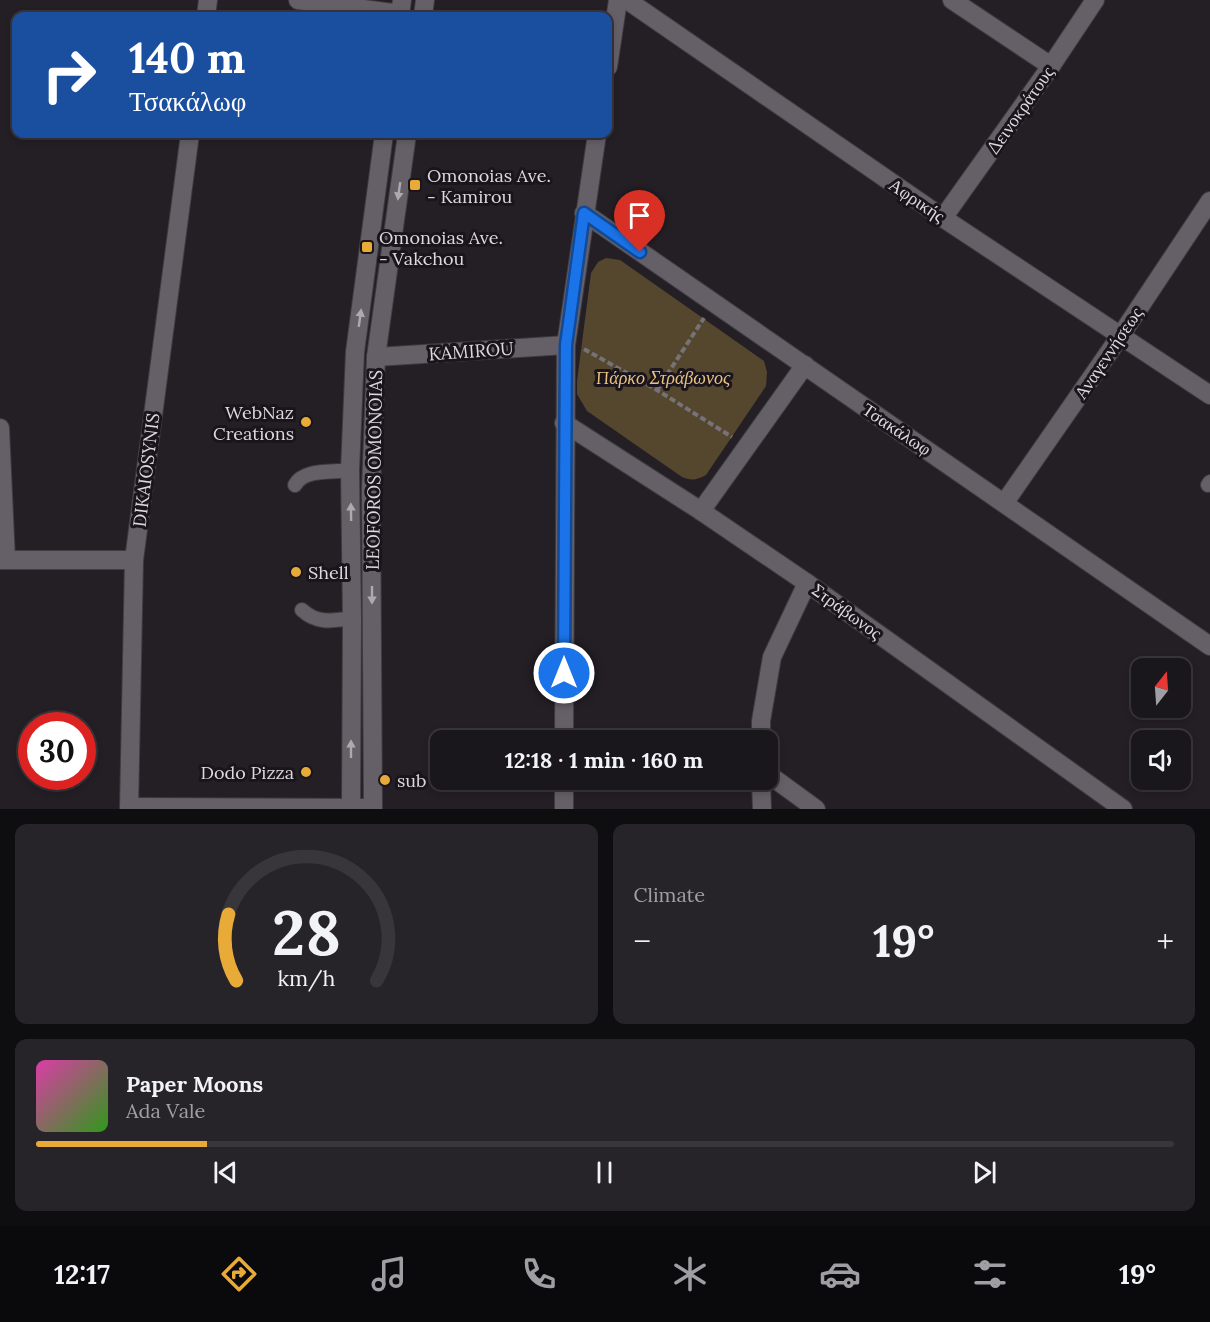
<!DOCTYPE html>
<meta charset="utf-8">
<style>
:root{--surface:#1a171c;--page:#272429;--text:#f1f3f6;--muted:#9f9fa3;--line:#38363b;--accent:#e8ab37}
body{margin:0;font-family:Lora,serif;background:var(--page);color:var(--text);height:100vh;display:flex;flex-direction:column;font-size:22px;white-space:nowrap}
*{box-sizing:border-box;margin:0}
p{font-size:20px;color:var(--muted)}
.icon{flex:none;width:33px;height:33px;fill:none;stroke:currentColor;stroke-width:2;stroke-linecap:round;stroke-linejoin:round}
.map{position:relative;height:809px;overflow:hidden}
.drawer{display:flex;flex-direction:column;gap:15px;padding:15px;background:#0e0d0f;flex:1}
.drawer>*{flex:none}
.top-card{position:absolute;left:12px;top:12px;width:600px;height:126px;border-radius:12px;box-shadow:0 3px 9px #0003,0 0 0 2px var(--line);background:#1a4fa0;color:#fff;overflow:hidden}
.needle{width:39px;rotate:17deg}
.fabs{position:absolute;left:1131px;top:658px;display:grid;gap:12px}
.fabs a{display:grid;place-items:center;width:60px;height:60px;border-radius:12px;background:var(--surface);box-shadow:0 3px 9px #0003,0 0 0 2px var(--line);font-size:30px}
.speed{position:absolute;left:18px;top:712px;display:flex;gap:12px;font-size:30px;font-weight:700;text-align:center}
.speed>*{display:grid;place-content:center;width:78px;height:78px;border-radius:50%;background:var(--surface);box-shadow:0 3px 9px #0003,0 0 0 2px var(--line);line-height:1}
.speed .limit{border:9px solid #d22;background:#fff;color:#111}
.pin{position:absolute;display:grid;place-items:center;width:51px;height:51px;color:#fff;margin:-62px -26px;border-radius:50% 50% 50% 0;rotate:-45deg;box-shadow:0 0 6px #0007}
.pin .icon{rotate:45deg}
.me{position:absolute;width:66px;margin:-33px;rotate:0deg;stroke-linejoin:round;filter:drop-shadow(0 0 4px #0008)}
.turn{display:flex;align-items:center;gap:21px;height:126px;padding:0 18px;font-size:27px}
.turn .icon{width:78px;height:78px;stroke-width:2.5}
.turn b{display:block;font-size:42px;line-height:51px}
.big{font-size:45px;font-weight:700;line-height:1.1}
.drawer .tile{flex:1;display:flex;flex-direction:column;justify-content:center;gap:9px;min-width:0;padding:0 21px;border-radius:12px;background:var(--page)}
.drawer .dial{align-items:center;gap:0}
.dial svg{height:156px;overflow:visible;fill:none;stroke:var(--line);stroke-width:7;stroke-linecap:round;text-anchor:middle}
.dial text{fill:var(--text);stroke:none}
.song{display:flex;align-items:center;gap:18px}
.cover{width:72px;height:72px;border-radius:9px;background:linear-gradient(135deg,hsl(320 70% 55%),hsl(110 70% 35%))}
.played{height:6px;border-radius:3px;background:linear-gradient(90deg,var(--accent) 15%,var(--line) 15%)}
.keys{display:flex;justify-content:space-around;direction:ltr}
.heat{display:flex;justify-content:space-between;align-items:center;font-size:33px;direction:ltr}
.drawer .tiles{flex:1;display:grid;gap:15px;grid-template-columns:1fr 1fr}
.tile:last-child{grid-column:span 2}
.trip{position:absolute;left:430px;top:730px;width:348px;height:60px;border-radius:12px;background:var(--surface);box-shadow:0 3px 9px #0003,0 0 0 2px var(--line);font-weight:700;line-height:60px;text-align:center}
.menu{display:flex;height:96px;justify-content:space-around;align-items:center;background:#0a090b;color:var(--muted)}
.menu .icon{width:42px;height:42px}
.menu .selected{color:var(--accent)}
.menu b{font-size:27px;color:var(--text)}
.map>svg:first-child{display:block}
.green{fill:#55462e}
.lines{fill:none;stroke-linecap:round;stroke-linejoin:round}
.lane-casing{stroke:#3f3b40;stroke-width:16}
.street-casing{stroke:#3f3b40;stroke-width:20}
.secondary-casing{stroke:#3f3b40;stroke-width:20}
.path{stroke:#767378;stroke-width:4;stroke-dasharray:6 3;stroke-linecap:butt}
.lane{stroke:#656068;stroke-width:14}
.street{stroke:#656068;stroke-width:18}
.secondary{stroke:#656068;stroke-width:18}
.oneway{fill:#aca9af}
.route-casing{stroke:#114b97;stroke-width:15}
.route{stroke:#1a73e8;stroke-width:10}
.poi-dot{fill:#e8ab37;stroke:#1a151c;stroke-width:2}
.labels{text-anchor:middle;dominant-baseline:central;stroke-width:6;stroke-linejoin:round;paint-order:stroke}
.street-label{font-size:18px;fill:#dcd9de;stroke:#1a151c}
.poi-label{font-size:18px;fill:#dcd9de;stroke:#1a151c;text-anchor:start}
.park-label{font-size:18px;font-style:italic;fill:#e9c281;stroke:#1a151c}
</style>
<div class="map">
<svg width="1210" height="809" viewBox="0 0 1210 809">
<rect width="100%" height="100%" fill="#231f25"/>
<path class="green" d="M606 258 620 260 764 361 767 372 766 386 706 475C697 480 691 481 682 477L587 411 577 394V381L591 273 598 262Z"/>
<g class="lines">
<defs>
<g id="lane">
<path d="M295 485C304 468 334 473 350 470"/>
<polyline points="1208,485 1210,482"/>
<path d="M302 610C317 624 332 621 352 618"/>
<polyline points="481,780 487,780"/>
</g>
<g id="street">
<polyline points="298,0 400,14"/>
<polyline points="627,0 943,218 1210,395"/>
<polyline points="952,0 1051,66"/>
<polyline points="206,16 208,0"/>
<polyline points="608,67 618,0"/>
<polyline points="584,213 1210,646"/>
<polyline points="943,218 1051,66 1095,0"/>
<polyline points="376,357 566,345"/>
<polyline points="564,423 701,511 807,583 1123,809"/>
<polyline points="0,428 6,560"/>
<polyline points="1005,502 1121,335 1210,201"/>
<polyline points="701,511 805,365"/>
<polyline points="0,560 134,560"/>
<polyline points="564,741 566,345 597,134"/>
<polyline points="761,741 761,721 772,657 807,583"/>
<polyline points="768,774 816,809"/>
<polyline points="564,780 564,809"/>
<polyline points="761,780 762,809"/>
<polyline points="129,807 373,808"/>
<polyline points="129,809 134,560 190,134"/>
</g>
<g id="secondary">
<polyline points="400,16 402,0"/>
<polyline points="423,16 425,0"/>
<polyline points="351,809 352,618 350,470 355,352 384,134"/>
<polyline points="373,809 371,489 376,357 407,134"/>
</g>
</defs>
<use href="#lane" class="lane-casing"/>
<use href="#street" class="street-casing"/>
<use href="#secondary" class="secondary-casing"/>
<g class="path">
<polyline points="584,349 657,390 732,437"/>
<polyline points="657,390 704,318"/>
</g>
<use href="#lane" class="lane"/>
<use href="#street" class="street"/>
<use href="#secondary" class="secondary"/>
</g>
<defs><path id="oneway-solid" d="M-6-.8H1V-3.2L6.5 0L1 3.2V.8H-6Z" transform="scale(1.5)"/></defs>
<g class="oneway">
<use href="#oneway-solid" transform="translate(399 191) rotate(98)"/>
<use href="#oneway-solid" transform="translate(360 318) rotate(-82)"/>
<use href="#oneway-solid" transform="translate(351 512) rotate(-91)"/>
<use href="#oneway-solid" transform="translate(372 595) rotate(90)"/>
<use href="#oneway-solid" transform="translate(351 749) rotate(-90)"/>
</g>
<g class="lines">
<defs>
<polyline id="route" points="564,673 566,345 584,213 640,252"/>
</defs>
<use href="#route" class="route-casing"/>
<use href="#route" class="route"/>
</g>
<g class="poi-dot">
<rect x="409" y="179" width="12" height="12" rx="3"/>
<rect x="361" y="241" width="12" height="12" rx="3"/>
<circle cx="306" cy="422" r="6"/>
<circle cx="296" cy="572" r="6"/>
<circle cx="306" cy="772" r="6"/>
<circle cx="385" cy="780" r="6"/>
</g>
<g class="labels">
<g class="street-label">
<text transform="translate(1020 110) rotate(-55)">Δεινοκράτους</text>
<text transform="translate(917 200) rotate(34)">Αφρικής</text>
<text transform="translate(471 351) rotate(-4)">KAMIROU</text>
<text transform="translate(1108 353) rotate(-56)">Αναγεννήσεως</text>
<text transform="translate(897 429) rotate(34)">Τσακάλωφ</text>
<text transform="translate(146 470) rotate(-83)">DIKAIOSYNIS</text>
<text transform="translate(374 470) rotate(-89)">LEOFOROS OMONOIAS</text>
<text transform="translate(847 611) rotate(36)">Στράβωνος</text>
</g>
<g class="poi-label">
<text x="427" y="175">Omonoias Ave.<tspan x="427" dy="21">- Kamirou</tspan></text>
<text x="379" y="237">Omonoias Ave.<tspan x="379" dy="21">- Vakchou</tspan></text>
<text x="294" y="412" text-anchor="end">WebNaz<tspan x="294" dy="21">Creations</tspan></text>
<text x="308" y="572">Shell</text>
<text x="294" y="772" text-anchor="end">Dodo Pizza</text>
<text x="397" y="780">sub</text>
</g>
<g class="park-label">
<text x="663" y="377">Πάρκο Στράβωνος</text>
</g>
</g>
</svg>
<div class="fabs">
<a><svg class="needle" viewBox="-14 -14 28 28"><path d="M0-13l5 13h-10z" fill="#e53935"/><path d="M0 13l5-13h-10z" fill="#9f9fa3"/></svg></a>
<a><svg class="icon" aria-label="sound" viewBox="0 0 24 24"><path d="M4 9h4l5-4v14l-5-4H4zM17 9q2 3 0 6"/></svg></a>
</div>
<div class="speed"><div class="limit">30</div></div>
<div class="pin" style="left:640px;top:252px;background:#d93025"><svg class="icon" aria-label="arrive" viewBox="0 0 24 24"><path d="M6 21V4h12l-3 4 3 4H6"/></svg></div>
<svg class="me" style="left:564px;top:673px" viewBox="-20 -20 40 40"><circle r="17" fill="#1a73e8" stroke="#fff" stroke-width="3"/><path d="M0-11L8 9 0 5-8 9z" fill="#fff"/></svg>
<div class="trip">12:18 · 1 min · 160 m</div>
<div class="top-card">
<div class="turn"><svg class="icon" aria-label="right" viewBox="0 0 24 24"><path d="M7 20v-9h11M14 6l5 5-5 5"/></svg><div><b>140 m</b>Τσακάλωφ</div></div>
</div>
</div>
<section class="drawer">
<div class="tiles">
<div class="tile dial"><svg viewBox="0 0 100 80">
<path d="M14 69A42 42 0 1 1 86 69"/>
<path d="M14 69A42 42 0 0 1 10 35" stroke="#e8ab37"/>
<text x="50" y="56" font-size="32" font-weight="700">28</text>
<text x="50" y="72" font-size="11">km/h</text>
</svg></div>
<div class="tile"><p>Climate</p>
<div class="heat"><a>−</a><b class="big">19°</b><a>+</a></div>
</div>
<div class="tile">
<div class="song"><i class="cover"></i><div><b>Paper Moons</b><p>Ada Vale</p></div></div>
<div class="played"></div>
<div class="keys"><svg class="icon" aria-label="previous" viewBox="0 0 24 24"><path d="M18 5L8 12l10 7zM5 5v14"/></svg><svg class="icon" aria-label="pause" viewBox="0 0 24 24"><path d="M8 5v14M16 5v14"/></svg><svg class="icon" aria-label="next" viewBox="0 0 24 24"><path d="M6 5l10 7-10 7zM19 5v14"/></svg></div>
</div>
</div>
</section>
<nav class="menu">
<b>12:17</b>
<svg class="icon selected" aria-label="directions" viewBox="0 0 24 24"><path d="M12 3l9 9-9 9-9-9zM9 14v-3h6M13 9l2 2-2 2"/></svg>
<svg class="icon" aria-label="music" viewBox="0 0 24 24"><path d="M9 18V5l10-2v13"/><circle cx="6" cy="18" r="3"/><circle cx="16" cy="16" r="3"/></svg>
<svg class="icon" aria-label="phone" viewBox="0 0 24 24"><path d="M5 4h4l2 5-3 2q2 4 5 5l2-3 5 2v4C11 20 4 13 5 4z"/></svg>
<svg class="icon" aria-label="climate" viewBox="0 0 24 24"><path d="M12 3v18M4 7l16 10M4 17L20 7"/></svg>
<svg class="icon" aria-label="car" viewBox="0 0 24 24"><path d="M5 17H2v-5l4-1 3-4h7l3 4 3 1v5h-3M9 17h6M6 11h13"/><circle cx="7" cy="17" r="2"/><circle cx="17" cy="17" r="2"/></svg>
<svg class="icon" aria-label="filters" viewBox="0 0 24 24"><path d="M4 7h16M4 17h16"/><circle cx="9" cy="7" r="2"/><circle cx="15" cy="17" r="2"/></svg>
<b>19°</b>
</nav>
